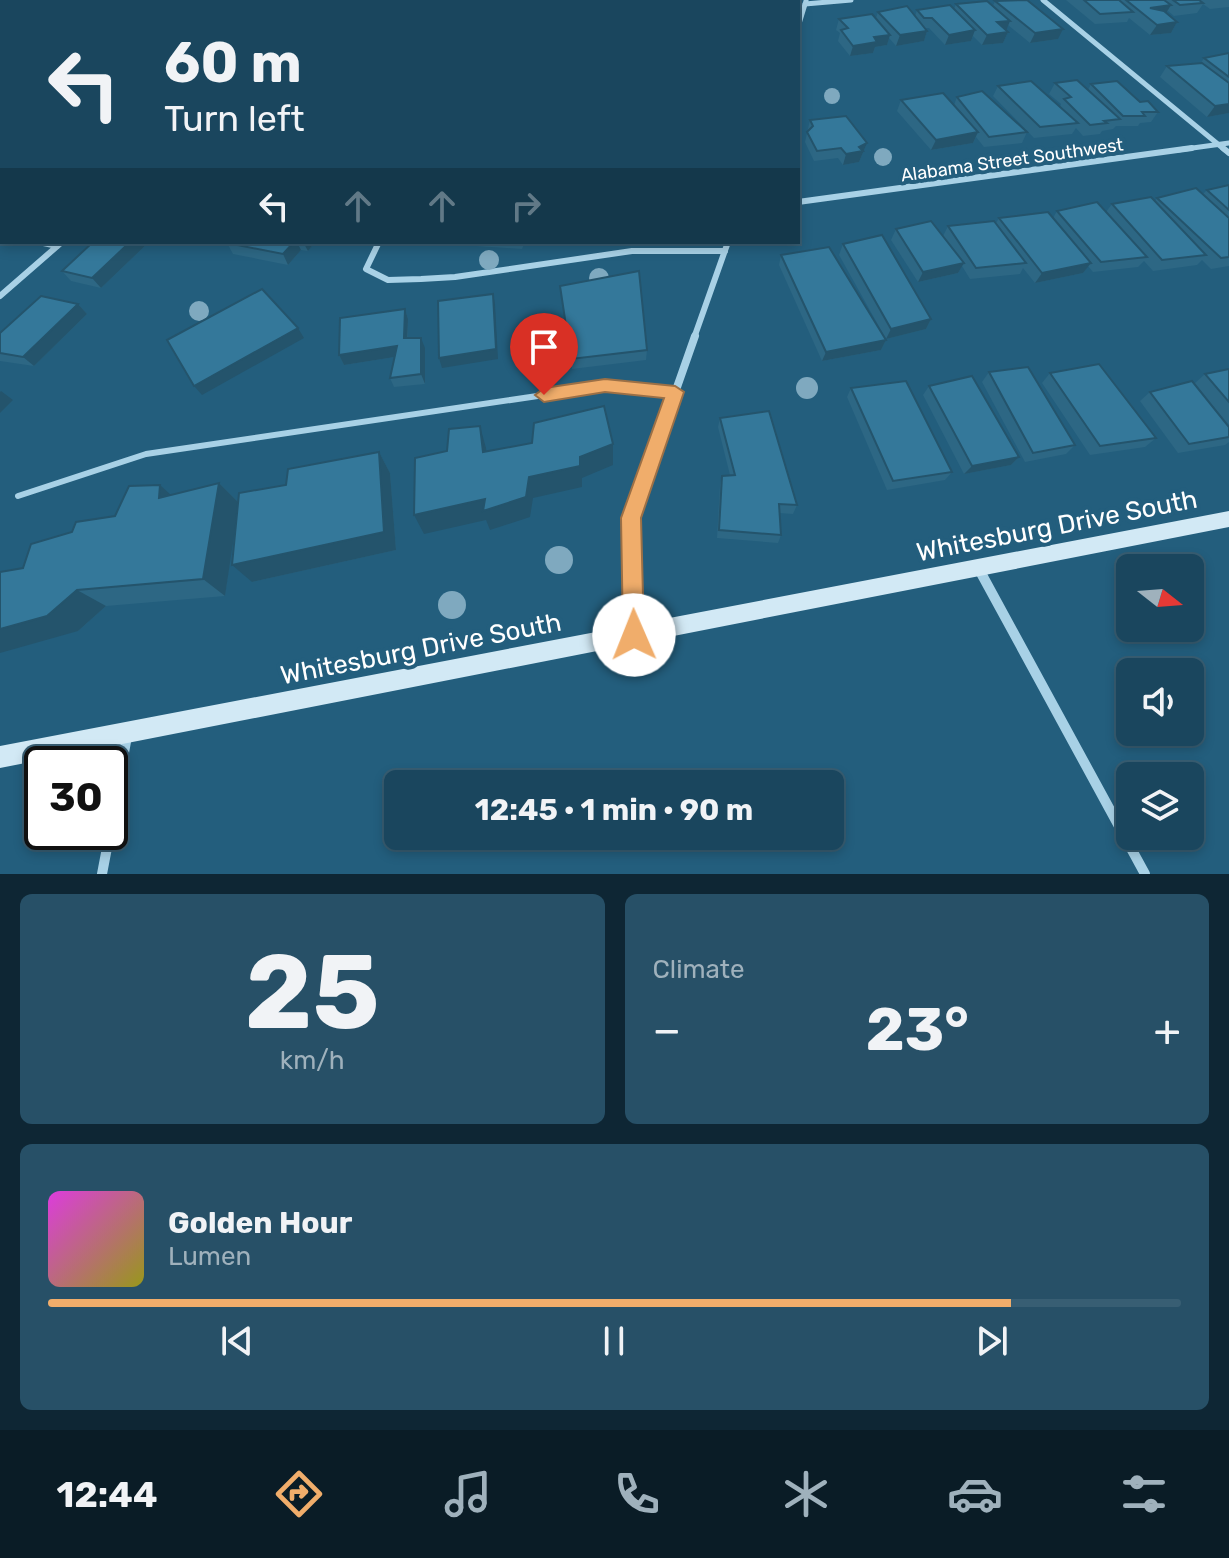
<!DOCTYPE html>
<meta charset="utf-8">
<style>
:root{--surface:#1a465e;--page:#275067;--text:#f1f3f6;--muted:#9fb1bc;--line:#385e73;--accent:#f0ad6b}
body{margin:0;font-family:Rubik,sans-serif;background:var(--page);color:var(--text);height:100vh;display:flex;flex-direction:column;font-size:30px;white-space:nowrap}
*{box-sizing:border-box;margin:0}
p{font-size:26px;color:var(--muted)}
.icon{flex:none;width:44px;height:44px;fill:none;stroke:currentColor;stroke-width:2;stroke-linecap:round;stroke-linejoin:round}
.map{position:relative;height:874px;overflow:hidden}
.sheet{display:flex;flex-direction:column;gap:20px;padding:20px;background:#0e2634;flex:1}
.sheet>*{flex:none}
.hud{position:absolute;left:0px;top:0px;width:800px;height:244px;box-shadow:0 4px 12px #0003,0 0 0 2px var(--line);background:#1a465e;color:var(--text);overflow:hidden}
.needle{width:52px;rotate:107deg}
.fabs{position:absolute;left:1116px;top:554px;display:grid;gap:16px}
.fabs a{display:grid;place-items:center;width:88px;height:88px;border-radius:12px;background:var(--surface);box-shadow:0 4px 12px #0003,0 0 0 2px var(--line);font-size:40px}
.speed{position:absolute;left:24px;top:746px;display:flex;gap:16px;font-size:40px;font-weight:700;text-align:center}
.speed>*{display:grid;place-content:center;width:104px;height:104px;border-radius:50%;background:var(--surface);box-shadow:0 4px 12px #0003,0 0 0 2px var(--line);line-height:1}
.speed .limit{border:4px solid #111;border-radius:12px;background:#fff;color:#111}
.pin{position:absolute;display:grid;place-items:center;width:68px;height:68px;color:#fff;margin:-82px -34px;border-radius:50% 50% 50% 0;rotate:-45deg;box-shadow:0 0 8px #0007}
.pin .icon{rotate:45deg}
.me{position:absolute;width:88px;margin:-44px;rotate:359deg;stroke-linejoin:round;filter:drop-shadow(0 0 6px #0008)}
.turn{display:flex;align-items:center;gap:28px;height:168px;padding:0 32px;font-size:36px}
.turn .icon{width:104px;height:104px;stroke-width:2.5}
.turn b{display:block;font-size:56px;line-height:68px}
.lanes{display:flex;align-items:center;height:76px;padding:0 32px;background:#0003;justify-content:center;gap:40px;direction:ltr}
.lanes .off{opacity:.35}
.big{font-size:60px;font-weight:700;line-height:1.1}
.sheet .tile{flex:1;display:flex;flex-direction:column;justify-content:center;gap:12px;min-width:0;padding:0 28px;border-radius:12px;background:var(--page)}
.sheet .dial{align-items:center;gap:0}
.dial b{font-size:104px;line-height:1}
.song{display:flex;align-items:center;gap:24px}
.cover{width:96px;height:96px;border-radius:12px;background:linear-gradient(135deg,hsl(300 70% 55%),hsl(60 70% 35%))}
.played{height:8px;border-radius:4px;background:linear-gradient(90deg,var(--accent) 85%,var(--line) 85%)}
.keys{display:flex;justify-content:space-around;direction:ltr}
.heat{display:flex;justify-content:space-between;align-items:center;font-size:44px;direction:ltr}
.sheet .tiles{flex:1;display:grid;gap:20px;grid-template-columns:1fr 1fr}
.tile:last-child{grid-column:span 2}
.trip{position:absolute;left:384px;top:770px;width:460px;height:80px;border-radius:12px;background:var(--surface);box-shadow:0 4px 12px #0003,0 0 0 2px var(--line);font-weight:700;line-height:80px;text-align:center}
.menu{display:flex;height:128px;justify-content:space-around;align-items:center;background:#0a1c26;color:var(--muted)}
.menu .icon{width:56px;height:56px}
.menu .current{color:var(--accent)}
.menu b{font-size:36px;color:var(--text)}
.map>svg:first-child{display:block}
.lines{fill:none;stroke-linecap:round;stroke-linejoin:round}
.lane{stroke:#a8d1e6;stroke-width:6}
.street-far3{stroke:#a8d1e6;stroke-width:5}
.street-far2{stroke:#a8d1e6;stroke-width:6}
.street-far1{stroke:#a8d1e6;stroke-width:8}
.street{stroke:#a8d1e6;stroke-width:10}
.secondary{fill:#d2e9f5;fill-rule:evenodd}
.tree{fill:#7fa9bf}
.wall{fill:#2d6784}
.shaded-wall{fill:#24546c}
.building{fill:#34789a;stroke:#24546c;stroke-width:2}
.route{fill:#f0ad6b;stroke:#9c7046;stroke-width:2}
.labels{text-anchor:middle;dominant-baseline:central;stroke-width:8;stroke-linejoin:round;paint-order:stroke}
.far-street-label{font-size:18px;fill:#fff;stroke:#235e7d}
.near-street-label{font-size:26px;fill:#fff;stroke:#235e7d}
</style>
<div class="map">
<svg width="1229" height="874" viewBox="0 0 1229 874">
<rect width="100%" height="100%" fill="#235e7d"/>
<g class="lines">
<polyline class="lane" points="18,496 146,454 605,386 675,392"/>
<g class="street-far3">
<polyline points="1043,0 1225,150"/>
<polyline points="157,2 160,0"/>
<polyline points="805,4 851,0"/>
<polyline points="798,27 806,1"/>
<polyline points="1178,150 1229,143"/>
</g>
<g class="street-far2">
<polyline points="1223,148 1229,153"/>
<polyline points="798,202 1192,148"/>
<polyline points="39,242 57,246"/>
<polyline points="379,242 366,269 388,280 421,279 455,277 632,251 725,251"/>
<polyline points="0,296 62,242"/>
<polyline points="694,338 728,242"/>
</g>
<g class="street-far1">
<polyline points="979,569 983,575"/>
<polyline points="632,575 631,518 695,336"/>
</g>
<g class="street">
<polyline points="632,573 634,635"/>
<polyline points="981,573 1145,874"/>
<polyline points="110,831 127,736"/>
<polyline points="102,874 110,832"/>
</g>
<polygon class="secondary" points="1229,511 1229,527 0,768 0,746"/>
</g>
<g class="tree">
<circle cx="832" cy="96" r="8"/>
<circle cx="883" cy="157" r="9"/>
<circle cx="489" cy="260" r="10"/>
<circle cx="599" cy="278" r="10"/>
<circle cx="199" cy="311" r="10"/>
<circle cx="807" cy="388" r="11"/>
<circle cx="559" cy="560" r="14"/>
<circle cx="452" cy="605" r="14"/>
</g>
<g class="wall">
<polygon points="256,0 305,0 303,2 257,2"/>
<polygon points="1066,0 1229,0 1229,7 1210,9 1203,4 1197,13 1174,16 1168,11 1166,13 1177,22 1171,33 1150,35 1129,18 1127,22 1095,24"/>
<polygon points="995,1 1058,39 1030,43 1008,25 1006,31 1008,32 1003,43 982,45 973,36 971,41 945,45 929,28 925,28 927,31 924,41 896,46 889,38 887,45 875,47 873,53 850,56 838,41 840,33 836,30 839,19 876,18 878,12 915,16 917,10 954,9 956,4 993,6"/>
<polygon points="1229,53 1229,113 1207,117 1160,77 1167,66 1201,63 1204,58"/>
<polygon points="1055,83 1088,90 1091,84 1140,102 1158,112 1151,122 1140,123 1138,126 1116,126 1113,129 1102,131 1100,134 1083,136 1076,128 1072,134 1034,138 993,96 998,86 1060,107 1061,104 1049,94"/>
<polygon points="957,97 1027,132 1022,143 984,147 976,137 973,143 931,150 897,111 901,100 954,105"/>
<polygon points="810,120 867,143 859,162 843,165 838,158 814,161 805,142"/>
<polygon points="1229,185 1229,266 1211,269 1202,260 1197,265 1153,271 1144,261 1138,267 1093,272 1088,266 1083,273 1035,283 1023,268 1020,274 970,279 962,266 958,273 918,282 891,240 896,229 943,236 948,226 996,223 999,218 1053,218 1057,211 1106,212 1112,204 1155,201 1157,198 1203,194 1207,190"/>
<polygon points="93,242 149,242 101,288 71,281 62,271"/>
<polygon points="228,242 315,242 308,251 301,250 288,265 233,254 227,243"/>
<polygon points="445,242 525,242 522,249 445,244"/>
<polygon points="843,244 931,319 926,329 886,339 839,255"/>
<polygon points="781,255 886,340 881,350 822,361 779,265"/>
<polygon points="560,286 647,350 646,360 572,369"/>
<polygon points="78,304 87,314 34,366 0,361 0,333"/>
<polygon points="405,309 408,319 408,338 425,348 425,384 394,387 390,378 395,357 344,365 339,355"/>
<polygon points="1229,369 1229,425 1194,384 1205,374"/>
<polygon points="989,372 1075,445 1066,454 1025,462 982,382"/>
<polygon points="1050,373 1156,438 1145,447 1090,455 1042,383"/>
<polygon points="929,386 1019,457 1011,465 964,474 923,395"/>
<polygon points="851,388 952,472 945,480 887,490 847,397"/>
<polygon points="1150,392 1229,427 1229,442 1225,445 1178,453 1140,401"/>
<polygon points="720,418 797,505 793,514 779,513 781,535 778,543 717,538 720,485 722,476 730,475 718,427"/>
<polygon points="379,452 390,473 396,550 252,582 237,510 225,596 106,606 78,631 23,568 72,532 171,495 219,483 238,502"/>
</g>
<g class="shaded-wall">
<polygon points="96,0 116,0 116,1 93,2"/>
<polygon points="217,0 235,0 233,2 214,2"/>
<polygon points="290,0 305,0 303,2 288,2"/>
<polygon points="1171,5 1165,15 1150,8"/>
<polygon points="1010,21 1006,31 997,22"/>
<polygon points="1177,22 1171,33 1150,35 1157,25"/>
<polygon points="1063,29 1058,39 1030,43 1035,33"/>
<polygon points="975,30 971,41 945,45 949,35"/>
<polygon points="927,31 924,41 896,46 900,35"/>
<polygon points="1008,32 1003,43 982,45 987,35"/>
<polygon points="890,35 887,45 875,47 873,53 850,56 853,46 874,37"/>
<polygon points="2,62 2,77 0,78 0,63"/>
<polygon points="1229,104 1229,113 1207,117 1215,106"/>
<polygon points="978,132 973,143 931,150 936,140"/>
<polygon points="867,143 859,162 843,165 846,154"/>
<polygon points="130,242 149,242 101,288 92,278"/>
<polygon points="294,242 297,242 301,250 288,265 283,254"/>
<polygon points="303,242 315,242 308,251"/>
<polygon points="964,263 958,273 918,282 923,272"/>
<polygon points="1091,263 1083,273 1035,283 1042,273"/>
<polygon points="493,294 495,304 498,359 442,368 439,358"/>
<polygon points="78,304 87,314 34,366 23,357"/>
<polygon points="405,309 408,319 407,348 404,338"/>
<polygon points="931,319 926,329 886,339 891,329"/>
<polygon points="298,328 304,338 202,395 194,386"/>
<polygon points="421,338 425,348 425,384 421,374"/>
<polygon points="886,340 881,350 822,361 826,352"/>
<polygon points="397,346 401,356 344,365 339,355"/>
<polygon points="1,391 13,400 0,413 0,392"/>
<polygon points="480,426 486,448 489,473 483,452"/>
<polygon points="613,444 613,465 582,478 582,487 533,498 530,517 490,530 486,520 424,534 414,515 529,477"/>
<polygon points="379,452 390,473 396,550 252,582 232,565"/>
<polygon points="1019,457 1011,465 964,474 972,466"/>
<polygon points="219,483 239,503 225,596 203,579"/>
<polygon points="160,485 182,505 159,498"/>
<polygon points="77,590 106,606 78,631 0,653 0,629"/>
</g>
<g class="building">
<polygon points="65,0 96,0 93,2 61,2"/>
<polygon points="174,0 217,0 214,2 172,2"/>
<polygon points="269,0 290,0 288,2"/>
<polygon points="362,0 396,0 394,2 360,2"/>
<polygon points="466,0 511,0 509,2 464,2"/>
<polygon points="593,0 623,0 632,2 592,2"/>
<polygon points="726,0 765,0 764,2 725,2"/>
<polygon points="1027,0 1063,29 1035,33 995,1"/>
<polygon points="1084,0 1119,0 1133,12 1100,14"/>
<polygon points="1126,0 1164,0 1171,5 1150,8 1164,11 1177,22 1157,25"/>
<polygon points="1173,0 1199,0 1203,3 1180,5"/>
<polygon points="987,1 1010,21 997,22 1008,32 987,35 956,4"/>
<polygon points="950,5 975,30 949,35 932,18 924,18 917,10"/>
<polygon points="907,6 927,31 900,35 878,12"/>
<polygon points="872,14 890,35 874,37 877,42 853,46 841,30 848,28 839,19"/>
<polygon points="1229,53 1229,77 1204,58"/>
<polygon points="1202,63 1229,83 1229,104 1215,106 1167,66"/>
<polygon points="1077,80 1120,119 1104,121 1107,123 1090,125 1064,99 1071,97 1055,83"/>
<polygon points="1031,81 1078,123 1040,127 998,86"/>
<polygon points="1117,81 1140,102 1148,101 1158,112 1142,112 1145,116 1123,116 1091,84"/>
<polygon points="982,91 1027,132 989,137 957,97"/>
<polygon points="943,93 978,132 936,140 901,100"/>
<polygon points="846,116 867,143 859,147 863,151 846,154 841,148 817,151 807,132 813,126 810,120"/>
<polygon points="1229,185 1229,210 1207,190"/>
<polygon points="1196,188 1229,218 1229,257 1221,258 1157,198"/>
<polygon points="1151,197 1206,255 1162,260 1112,204"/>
<polygon points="1097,202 1147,257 1101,262 1057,211"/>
<polygon points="1048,212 1091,263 1042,273 999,218"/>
<polygon points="931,221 964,263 923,272 896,229"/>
<polygon points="994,221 1026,263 976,268 948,226"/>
<polygon points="882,235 931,319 891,329 843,244"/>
<polygon points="93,242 130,242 92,278 62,271"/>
<polygon points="228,242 294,242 283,254 227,243"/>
<polygon points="829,247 886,340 826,352 781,255"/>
<polygon points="639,271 647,350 571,359 560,286"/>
<polygon points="262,289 298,328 194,386 167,340"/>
<polygon points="493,294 496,349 439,358 438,301"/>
<polygon points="41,296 78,304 23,357 0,353 0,333"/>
<polygon points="405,309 404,338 421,338 421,374 390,378 397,346 339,355 340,318"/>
<polygon points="1099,364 1156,438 1100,446 1050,373"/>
<polygon points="1028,367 1075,445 1033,453 989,372"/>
<polygon points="1229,369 1229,402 1205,374"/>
<polygon points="972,376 1019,457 972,466 929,386"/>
<polygon points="906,381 952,472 893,481 851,388"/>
<polygon points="1192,381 1229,427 1229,437 1189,444 1150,392"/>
<polygon points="604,406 613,444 580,457 580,466 529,477 526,497 483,511 485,499 414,515 415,458 447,451 449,429 480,426 483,452 532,443 534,423"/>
<polygon points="769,411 797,505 779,504 781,535 719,530 722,476 735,475 720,418"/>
<polygon points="379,452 384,532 232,565 239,493 286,485 288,469"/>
<polygon points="219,483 203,579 77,590 47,616 0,629 0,572 23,568 31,544 72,532 76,522 115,516 129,486 160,485 159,498"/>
</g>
<polygon class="route" points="605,379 675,386 684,392 641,518 644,635 641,643 634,646 626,643 623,635 621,518 664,398 605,392 544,402 535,395 544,388"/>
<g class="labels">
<g class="far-street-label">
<text transform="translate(1012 160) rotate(-8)">Alabama Street Southwest</text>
</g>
<g class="near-street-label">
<text transform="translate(1057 526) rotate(-11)">Whitesburg Drive South</text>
<text transform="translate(421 649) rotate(-11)">Whitesburg Drive South</text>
</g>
</g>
</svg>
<div class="fabs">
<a><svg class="needle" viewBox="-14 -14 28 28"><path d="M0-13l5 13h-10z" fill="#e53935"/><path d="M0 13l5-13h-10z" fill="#9fb1bc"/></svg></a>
<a><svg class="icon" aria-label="sound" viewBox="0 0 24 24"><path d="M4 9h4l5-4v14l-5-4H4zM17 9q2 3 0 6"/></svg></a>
<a><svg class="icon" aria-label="layers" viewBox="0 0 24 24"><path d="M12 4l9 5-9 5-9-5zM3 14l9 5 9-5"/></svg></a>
</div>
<div class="speed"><div class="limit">30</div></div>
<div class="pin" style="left:544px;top:395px;background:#d93025"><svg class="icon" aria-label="arrive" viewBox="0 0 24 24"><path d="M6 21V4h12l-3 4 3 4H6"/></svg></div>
<svg class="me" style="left:634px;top:635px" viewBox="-20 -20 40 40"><circle r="19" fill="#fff"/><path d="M0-13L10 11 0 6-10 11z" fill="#f0ad6b"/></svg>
<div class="trip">12:45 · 1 min · 90 m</div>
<div class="hud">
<div class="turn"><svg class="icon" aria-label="left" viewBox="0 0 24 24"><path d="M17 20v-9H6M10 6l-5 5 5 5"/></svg><div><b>60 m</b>Turn left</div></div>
<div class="lanes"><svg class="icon" aria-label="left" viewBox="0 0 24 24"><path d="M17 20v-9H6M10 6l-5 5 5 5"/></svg><svg class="icon off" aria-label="ahead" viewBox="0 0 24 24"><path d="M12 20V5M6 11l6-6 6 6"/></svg><svg class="icon off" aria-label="ahead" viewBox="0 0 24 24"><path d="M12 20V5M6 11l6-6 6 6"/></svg><svg class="icon off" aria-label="right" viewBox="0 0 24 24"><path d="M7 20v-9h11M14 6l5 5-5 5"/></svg></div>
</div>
</div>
<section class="sheet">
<div class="tiles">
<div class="tile dial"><b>25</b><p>km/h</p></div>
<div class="tile"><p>Climate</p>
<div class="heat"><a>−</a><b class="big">23°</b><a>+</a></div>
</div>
<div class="tile">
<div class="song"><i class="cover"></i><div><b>Golden Hour</b><p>Lumen</p></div></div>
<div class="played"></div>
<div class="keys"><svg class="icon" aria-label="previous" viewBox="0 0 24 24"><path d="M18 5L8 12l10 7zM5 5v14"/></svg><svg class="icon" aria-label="pause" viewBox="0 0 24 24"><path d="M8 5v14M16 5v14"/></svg><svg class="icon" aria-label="next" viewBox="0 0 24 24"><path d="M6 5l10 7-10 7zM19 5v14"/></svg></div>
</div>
</div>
</section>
<nav class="menu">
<b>12:44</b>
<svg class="icon current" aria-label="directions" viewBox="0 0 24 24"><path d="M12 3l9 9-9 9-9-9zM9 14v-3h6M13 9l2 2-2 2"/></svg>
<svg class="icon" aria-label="music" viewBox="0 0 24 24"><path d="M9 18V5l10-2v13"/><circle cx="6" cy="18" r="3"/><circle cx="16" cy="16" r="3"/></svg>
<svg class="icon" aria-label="phone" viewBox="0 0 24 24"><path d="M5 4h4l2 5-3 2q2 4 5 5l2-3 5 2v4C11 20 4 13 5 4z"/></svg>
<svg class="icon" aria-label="climate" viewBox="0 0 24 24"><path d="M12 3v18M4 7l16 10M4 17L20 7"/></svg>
<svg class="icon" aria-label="car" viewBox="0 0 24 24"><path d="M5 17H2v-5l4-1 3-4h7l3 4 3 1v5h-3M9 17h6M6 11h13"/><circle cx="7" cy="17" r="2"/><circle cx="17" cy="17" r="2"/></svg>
<svg class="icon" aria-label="filters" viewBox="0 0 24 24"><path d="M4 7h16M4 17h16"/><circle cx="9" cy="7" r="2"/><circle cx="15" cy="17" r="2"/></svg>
</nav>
